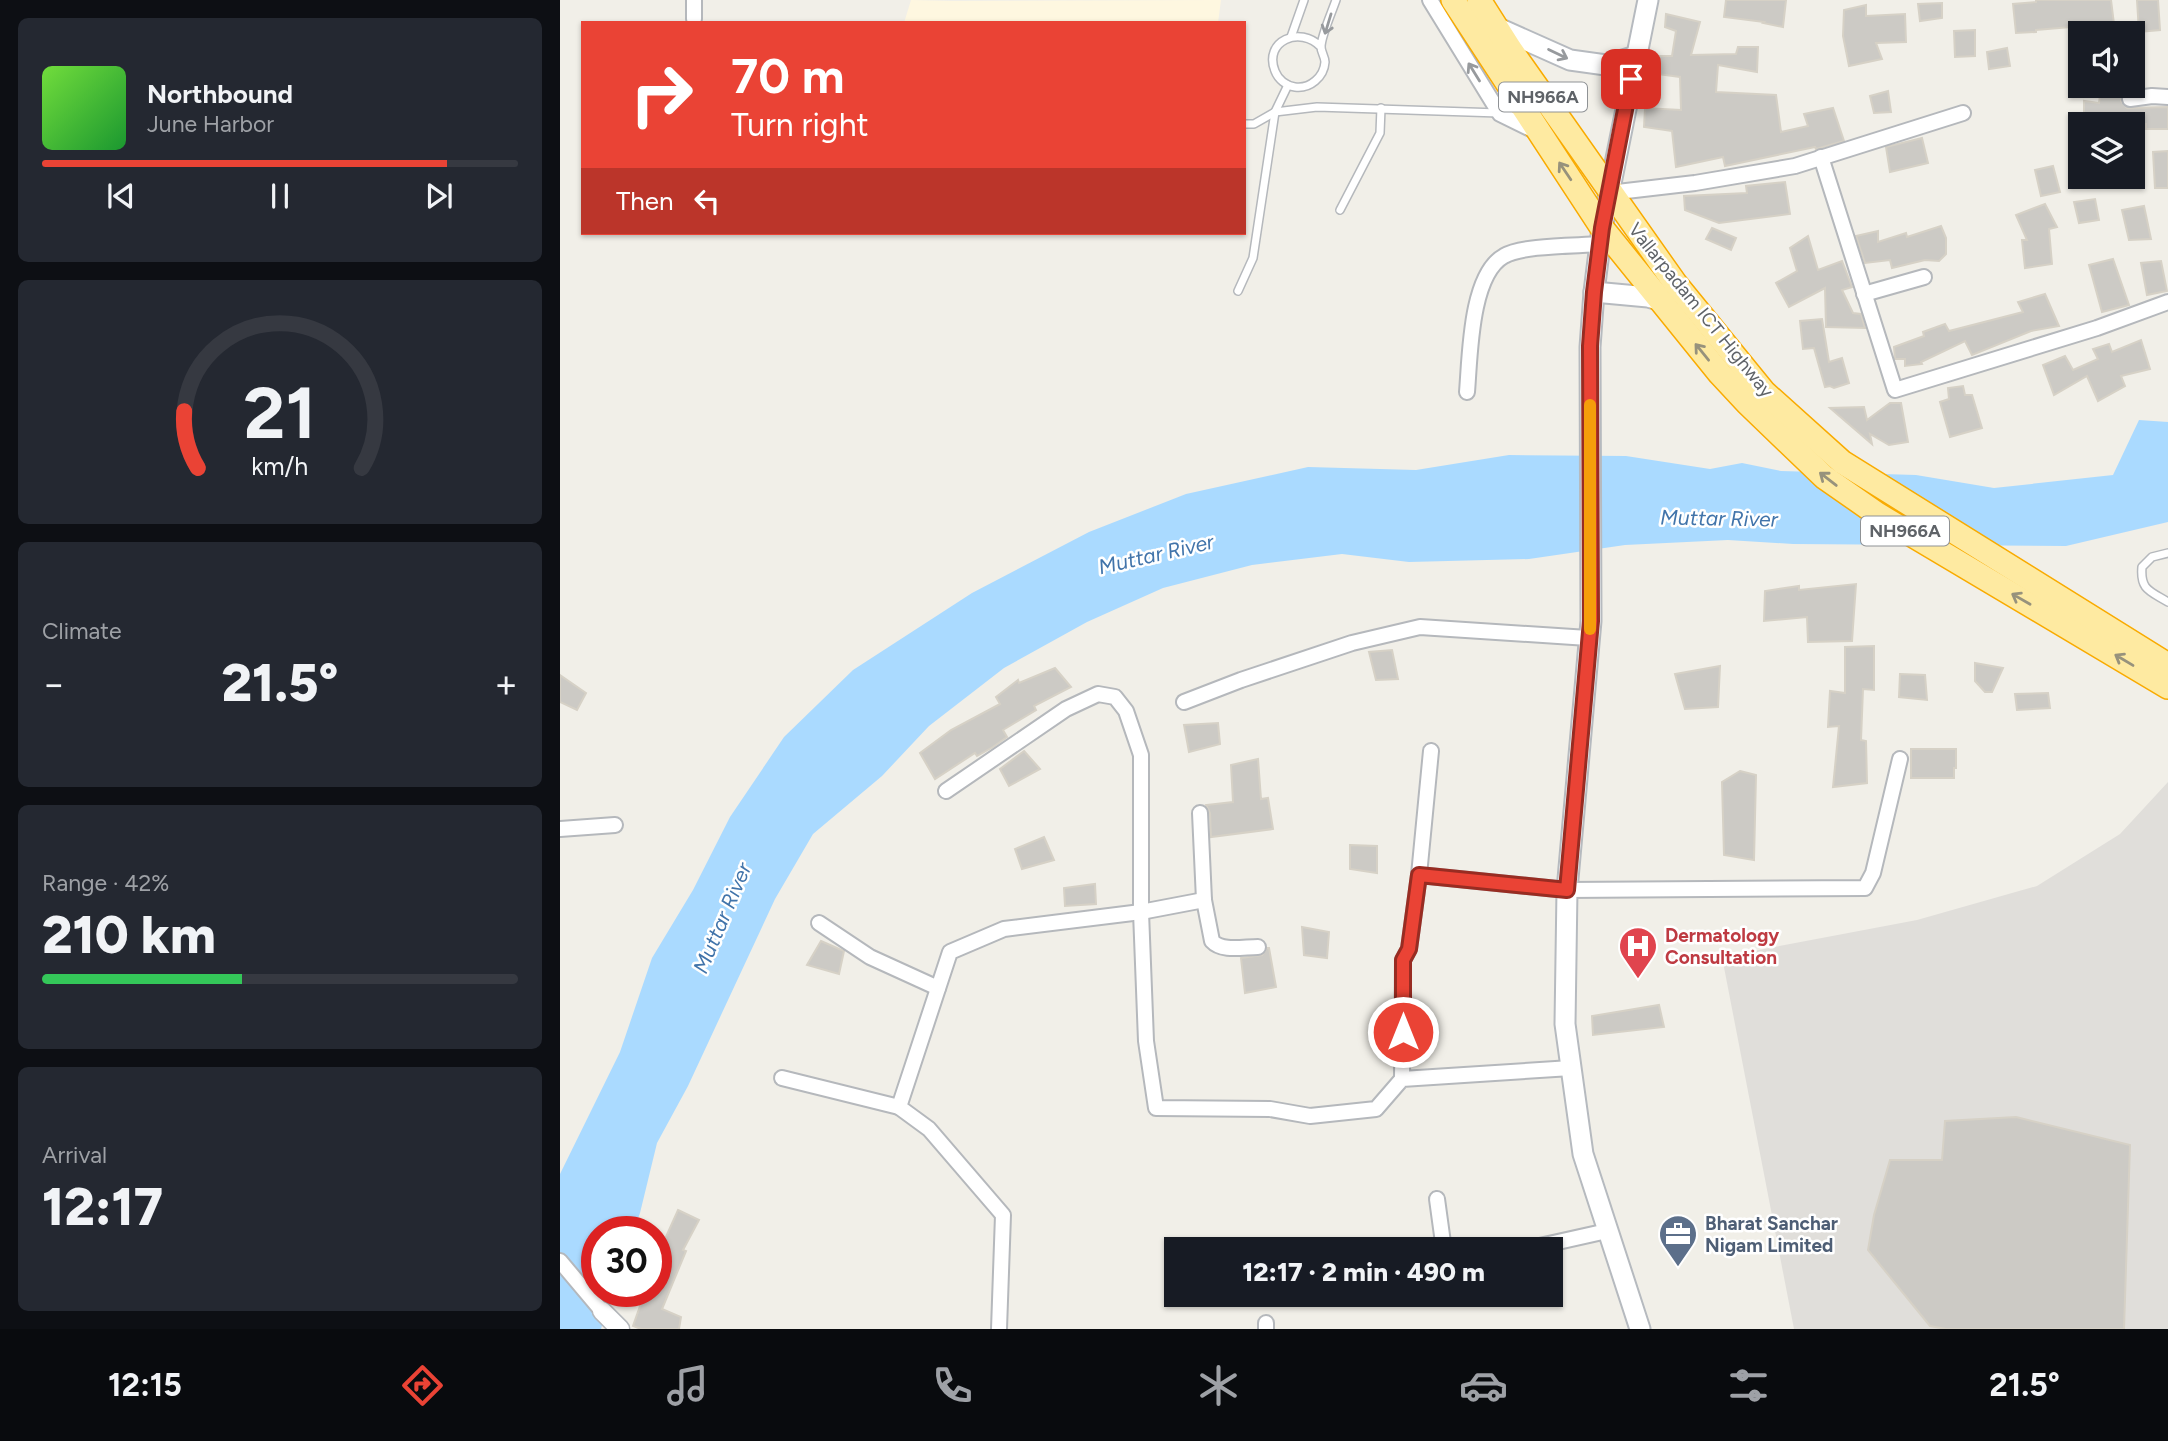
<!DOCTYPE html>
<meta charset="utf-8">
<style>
:root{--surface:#171b24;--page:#242831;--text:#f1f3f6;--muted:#9ea1a6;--line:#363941;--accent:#ea4335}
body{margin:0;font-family:Figtree,sans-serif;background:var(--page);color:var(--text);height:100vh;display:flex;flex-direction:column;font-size:26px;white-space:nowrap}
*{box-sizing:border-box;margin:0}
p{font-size:23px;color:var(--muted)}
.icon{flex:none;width:38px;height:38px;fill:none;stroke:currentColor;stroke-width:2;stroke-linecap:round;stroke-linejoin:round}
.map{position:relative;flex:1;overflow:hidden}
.sheet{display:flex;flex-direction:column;gap:18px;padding:18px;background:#0d0f14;width:560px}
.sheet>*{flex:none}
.top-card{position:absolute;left:21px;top:21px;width:665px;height:214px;border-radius:0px;box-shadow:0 2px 5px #0004;background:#ea4335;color:#fff;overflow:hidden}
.tools{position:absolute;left:1508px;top:21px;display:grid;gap:14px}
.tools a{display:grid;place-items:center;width:77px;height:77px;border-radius:0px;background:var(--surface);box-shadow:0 2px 5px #0004;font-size:35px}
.speed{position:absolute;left:21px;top:1216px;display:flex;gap:14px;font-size:35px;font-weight:700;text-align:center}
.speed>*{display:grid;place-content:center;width:91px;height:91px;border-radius:50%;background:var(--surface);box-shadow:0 2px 5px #0004;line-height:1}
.speed .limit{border:10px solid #d22;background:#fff;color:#111}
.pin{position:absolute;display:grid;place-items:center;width:60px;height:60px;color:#fff;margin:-30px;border-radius:14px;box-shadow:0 4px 10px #0006}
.me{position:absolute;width:77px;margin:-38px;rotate:0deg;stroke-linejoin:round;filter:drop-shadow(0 0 5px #0008)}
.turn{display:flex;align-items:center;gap:24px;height:147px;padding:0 35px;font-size:32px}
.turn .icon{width:91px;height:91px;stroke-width:2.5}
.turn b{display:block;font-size:49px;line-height:60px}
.then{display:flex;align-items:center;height:66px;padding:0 35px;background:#0003;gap:14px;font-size:26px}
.big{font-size:52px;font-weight:800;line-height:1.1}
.sheet .tile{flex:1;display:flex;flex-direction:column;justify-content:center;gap:10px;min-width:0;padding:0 24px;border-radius:10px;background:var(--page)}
.sheet .dial{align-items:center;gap:0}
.dial svg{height:182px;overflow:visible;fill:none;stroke:var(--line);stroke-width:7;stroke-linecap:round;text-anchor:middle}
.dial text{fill:var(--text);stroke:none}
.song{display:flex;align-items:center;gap:21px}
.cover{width:84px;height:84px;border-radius:10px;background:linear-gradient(135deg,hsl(100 70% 55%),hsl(130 70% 35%))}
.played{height:7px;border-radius:4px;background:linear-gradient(90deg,var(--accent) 85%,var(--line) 85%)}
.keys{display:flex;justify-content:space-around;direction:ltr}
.heat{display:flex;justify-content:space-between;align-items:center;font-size:38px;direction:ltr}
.charge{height:10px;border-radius:5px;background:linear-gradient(90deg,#34c759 42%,var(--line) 0)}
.trip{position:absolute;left:604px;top:1237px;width:399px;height:70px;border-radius:0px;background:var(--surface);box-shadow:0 2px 5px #0004;font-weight:800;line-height:70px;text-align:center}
.tabs{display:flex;height:112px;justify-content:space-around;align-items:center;background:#090b0e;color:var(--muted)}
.tabs .icon{width:49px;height:49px}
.tabs .current{color:var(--accent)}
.tabs b{font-size:32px;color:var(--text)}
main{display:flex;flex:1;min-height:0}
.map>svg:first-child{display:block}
.commercial{fill:#fef7e0}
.industrial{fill:#e0deda}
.water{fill:#aadaff}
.building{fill:#cccac5;stroke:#d6d1c6;stroke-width:2}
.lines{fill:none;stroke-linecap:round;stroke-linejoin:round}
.service-casing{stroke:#b5b8bc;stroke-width:10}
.minor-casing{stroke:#b5b8bc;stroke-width:18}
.tertiary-casing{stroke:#b5b8bc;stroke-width:21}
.secondary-casing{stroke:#b6babf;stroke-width:23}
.trunk-casing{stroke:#f9ab00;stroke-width:26}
.service{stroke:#fff;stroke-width:7}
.minor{stroke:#fff;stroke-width:14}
.tertiary{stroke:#fff;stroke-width:18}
.secondary{stroke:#fff;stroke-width:19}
.trunk{stroke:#feeaa1;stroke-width:23}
.oneway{stroke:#979a9d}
.oneway2{stroke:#97927c}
.route-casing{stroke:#982c22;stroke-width:18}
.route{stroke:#ea4335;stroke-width:12}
.slow{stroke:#f59e0b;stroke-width:12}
.labels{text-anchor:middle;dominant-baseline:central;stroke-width:5;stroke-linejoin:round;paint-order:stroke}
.shield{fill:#fff;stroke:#8f9295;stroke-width:2}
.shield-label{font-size:18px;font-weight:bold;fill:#5f6368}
.street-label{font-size:19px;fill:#5f6368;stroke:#fff}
.health-label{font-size:19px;font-weight:bold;fill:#be3a42;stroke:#fff;text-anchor:start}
.service-label{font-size:19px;font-weight:bold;fill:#4e5e75;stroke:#fff;text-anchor:start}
.water-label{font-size:21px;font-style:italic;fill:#4174aa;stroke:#fff}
</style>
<main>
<section class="sheet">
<div class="tile">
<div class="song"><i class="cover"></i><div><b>Northbound</b><p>June Harbor</p></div></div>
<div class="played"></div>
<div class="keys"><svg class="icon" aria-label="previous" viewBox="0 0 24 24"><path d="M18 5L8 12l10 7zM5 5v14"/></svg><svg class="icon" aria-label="pause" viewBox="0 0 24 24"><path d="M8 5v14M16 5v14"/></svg><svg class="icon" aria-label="next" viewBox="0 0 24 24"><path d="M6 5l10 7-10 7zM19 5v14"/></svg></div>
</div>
<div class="tile dial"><svg viewBox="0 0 100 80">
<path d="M14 69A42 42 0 1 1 86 69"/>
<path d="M14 69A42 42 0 0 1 8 44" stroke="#ea4335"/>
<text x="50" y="56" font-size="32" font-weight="700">21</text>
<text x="50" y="72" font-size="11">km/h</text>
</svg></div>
<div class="tile"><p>Climate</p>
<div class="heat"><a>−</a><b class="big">21.5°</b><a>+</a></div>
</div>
<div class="tile"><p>Range · 42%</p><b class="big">210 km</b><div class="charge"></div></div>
<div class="tile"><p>Arrival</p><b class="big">12:17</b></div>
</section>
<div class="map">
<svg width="1608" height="1329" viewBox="0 0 1608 1329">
<rect width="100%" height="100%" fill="#f1efe8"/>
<polygon class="commercial" points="351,0 392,1 661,0 658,23 344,23"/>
<polygon class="industrial" points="1608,782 1608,1329 1234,1329 1162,957 1357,920 1477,886 1560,834"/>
<polygon class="water" points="1579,420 1608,422 1608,522 1506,546 1233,544 1168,540 1065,545 969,559 849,562 782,554 692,565 603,588 527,622 444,668 369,726 322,776 253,834 215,899 128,1086 97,1143 80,1213 73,1232 37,1232 37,1292 52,1292 41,1329 0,1329 0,1174 60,1052 92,958 133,890 170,817 224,737 293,670 412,593 529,532 626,494 748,467 856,470 949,455 1066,456 1150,469 1182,463 1221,471 1356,475 1434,488 1553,475"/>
<g class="building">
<polygon points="1166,0 1226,0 1223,27 1203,23 1204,22 1164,17"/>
<polygon points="1476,0 1551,0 1554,24 1529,25 1530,33 1517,33 1511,27 1476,30 1476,32 1456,33 1453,4 1476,2"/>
<polygon points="1577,0 1598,0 1600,30 1579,32"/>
<polygon points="1382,3 1382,18 1360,21 1358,4"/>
<polygon points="1306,5 1306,16 1345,14 1346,42 1316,43 1322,59 1289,66 1283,36 1284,10"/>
<polygon points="1106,14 1140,22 1131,55 1176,54 1178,47 1198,47 1197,72 1158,65 1156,92 1216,95 1221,132 1248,126 1244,114 1273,108 1284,141 1256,149 1255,147 1165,166 1163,157 1116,167 1112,131 1084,127 1085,108 1121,110 1120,77 1097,74 1099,56 1112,56 1116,31 1105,27"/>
<polygon points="1415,30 1415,56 1395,57 1394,31"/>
<polygon points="1447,48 1450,66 1429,69 1427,52"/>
<polygon points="1328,91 1331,112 1314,113 1310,96"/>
<polygon points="1540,95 1562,95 1561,101 1567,108 1608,107 1608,129 1586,129 1586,124 1536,124 1536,121 1524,119 1524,101 1539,103"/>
<polygon points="1362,138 1368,163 1330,172 1326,147"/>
<polygon points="1608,151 1608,188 1595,188 1593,152"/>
<polygon points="1493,166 1500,192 1481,196 1475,170"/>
<polygon points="1225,182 1230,214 1159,223 1125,210 1124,196 1187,193 1186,186"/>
<polygon points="1535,199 1539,220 1519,223 1514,202"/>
<polygon points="1485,204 1497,227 1489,229 1492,264 1465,268 1462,240 1467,240 1456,215"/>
<polygon points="1584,206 1591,239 1569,240 1562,210"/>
<polygon points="1381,226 1386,238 1386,254 1379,261 1365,260 1332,268 1330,260 1305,263 1296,236 1318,231 1318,242 1346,233 1347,237"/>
<polygon points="1152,228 1176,238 1171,250 1146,239"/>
<polygon points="1248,236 1258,270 1282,261 1292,287 1282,290 1293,313 1301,314 1305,328 1266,327 1265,288 1229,307 1216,283 1237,271 1230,248"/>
<polygon points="1553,259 1569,305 1542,312 1529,265"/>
<polygon points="1601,261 1607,291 1587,295 1581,263"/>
<polygon points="1485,294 1499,326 1471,331 1412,355 1405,341 1361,362 1362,364 1345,366 1345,359 1335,359 1334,347 1364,336 1363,332 1385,324 1389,331 1463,312 1458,302"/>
<polygon points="1262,319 1269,362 1282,358 1289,383 1274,388 1270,386 1265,387 1254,348 1243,349 1240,321"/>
<polygon points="1581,340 1590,369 1561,376 1565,386 1538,401 1527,376 1494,395 1483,365 1505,356 1513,370 1538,359 1533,349 1549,344 1552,352"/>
<polygon points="1403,386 1405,395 1412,395 1422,428 1390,437 1380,402 1389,399 1388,388"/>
<polygon points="1330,403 1341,403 1348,442 1329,445 1310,434 1312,444 1270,408 1304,407 1307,420"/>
<polygon points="1296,584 1292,641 1248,642 1247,617 1204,621 1205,591 1239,586 1239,590"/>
<polygon points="1314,646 1314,690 1303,689 1301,740 1306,741 1307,783 1273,787 1279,726 1268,727 1270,691 1285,693 1285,647"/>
<polygon points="832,650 838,679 816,680 809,652"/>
<polygon points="1415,663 1443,668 1432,692 1425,692 1415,681"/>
<polygon points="1160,666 1158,707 1125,709 1115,674"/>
<polygon points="495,668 511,687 474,706 476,710 443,730 447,737 433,747 417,756 415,753 375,779 360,753 391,730 440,704 436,697 458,680 459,683"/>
<polygon points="1340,674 1365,675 1367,700 1339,697"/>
<polygon points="0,675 26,693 17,710 0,702"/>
<polygon points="1488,693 1490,708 1457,710 1455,694"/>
<polygon points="658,723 660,744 629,752 624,725"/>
<polygon points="1351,749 1396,749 1396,768 1394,768 1394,778 1351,778"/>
<polygon points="464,751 480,769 449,786 440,769"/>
<polygon points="698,759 701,799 708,798 713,829 651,837 650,813 646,805 673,802 671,765"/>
<polygon points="1180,771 1196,775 1194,860 1164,855 1162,782"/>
<polygon points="484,837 494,860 462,869 455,849"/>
<polygon points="790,845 817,846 817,873 790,869"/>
<polygon points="535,884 536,904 505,906 504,888"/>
<polygon points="742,927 769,932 767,958 744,955"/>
<polygon points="261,941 284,951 279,974 247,965"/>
<polygon points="707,948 709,948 716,987 685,993 681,958 702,955"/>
<polygon points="1099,1005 1104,1027 1033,1035 1032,1016"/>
<polygon points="1456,1117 1570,1145 1564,1329 1386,1329 1370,1326 1308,1250 1314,1215 1330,1160 1382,1160 1385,1121"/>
<polygon points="118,1210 139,1220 123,1250 126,1251 102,1309 121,1317 119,1329 81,1329 73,1326 85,1292 96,1292 96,1259"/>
</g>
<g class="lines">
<defs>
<g id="service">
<polyline points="731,37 744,0"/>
<path d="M761 47C740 25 703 41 715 71 718 79 726 86 735 87 750 89 764 77 765 62 765 57 761 52 761 47 761 36 772 12 776 0"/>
<polyline points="684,124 694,124 715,112 757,107 939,113"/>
<polyline points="780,210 820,133 821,108"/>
<polyline points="678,291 693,258 715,112 728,85"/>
<path d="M1608 553 1592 557 1582 567C1580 590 1590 591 1608 602"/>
</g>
<g id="minor">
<polyline points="134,0 134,19"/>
<polyline points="870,0 940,114 975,131"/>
<polyline points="1570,99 1592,96 1608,97"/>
<polyline points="1261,157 1335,390 1537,328 1608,302"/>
<polyline points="1049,193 1135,183 1235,166 1403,113"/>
<polyline points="1304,294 1364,277"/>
<path d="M907 392C910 357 910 275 944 256 962 245 1017 246 1040 244"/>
<polyline points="624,702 681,680 792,643 860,627 1028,638"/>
<polyline points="386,791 506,709 538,694 555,697 566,711 581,755 581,912 586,1041 596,1108 710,1109 750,1116 816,1109 842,1079 1011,1068"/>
<path d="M640 813 644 900 652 941C662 952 683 947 698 947"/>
<polyline points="0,829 55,825"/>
<polyline points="859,875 1007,890 1305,888 1313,873 1340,759"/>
<polyline points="259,923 310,957 378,988"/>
<polyline points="222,1078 339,1107"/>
<polyline points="842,1079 843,960 849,949 859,875 871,751"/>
<polyline points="877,1199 884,1250"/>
<polyline points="962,1250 1047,1231"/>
<polyline points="0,1261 42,1311"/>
<polyline points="439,1329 443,1215 369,1129 339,1107 390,952 444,929 581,912 644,900"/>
<polyline points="706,1329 706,1323"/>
</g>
<polyline id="tertiary" points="42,1311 60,1329"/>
<g id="secondary">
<polyline points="936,27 1010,60 1046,65 1076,56"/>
<polyline points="1034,292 1088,297 1102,301"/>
<polyline points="1080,1329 1023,1154 1005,1024 1007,890 1031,621 1030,347 1034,292 1042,228 1088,0"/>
</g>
<g id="trunk">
<polyline points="893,0 1042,228 1160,374 1187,403 1264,477 1317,514 1608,687"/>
<polyline points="919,0 950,49 1115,283 1204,392 1282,462 1608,665"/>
</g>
</defs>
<use href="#service" class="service-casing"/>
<use href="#minor" class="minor-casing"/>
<use href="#tertiary" class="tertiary-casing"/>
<use href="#secondary" class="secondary-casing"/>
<use href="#trunk" class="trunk-casing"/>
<use href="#service" class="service"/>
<use href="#minor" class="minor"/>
<use href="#tertiary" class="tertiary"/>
<use href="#secondary" class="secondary"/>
<use href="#trunk" class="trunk"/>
</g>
<defs><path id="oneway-shaft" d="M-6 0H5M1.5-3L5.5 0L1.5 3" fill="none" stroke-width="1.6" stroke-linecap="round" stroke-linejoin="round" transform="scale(1.75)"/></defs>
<g class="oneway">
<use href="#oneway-shaft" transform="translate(768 24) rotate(107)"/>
<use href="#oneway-shaft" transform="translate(998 54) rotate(26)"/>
<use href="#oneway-shaft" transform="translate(914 72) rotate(-122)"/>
</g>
<g class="oneway2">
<use href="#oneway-shaft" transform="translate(1005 171) rotate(-124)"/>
<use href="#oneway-shaft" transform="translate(1142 352) rotate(-129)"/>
<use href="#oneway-shaft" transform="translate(1268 479) rotate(-142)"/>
<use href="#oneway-shaft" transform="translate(1461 599) rotate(-150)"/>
<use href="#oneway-shaft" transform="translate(1564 660) rotate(-149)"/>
</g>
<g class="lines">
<defs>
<polyline id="route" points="843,1032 843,960 849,949 859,875 1007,890 1031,621 1030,346 1034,292 1042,228 1071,79"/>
</defs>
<use href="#route" class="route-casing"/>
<use href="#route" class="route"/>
<polyline class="slow" points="1030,629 1030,405"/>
</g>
<defs>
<symbol id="hospital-pin" viewBox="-11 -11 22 30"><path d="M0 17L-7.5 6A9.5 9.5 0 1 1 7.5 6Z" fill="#e0444e" stroke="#fff"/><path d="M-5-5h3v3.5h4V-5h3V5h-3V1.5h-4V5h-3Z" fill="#fff"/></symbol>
<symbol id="office-pin" viewBox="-11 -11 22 30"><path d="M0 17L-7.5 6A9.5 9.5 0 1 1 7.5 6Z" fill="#5c6f8a" stroke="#fff"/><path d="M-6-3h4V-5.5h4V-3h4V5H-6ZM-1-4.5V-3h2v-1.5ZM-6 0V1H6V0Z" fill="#fff"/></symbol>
</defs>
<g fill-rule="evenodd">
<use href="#hospital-pin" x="1056" y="924" width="44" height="60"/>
<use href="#office-pin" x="1096" y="1212" width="44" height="60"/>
</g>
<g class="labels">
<g class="shield">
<rect x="939" y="82.5" width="88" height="29" rx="5"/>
<rect x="1301" y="516.5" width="88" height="29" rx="5"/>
</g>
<g class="shield-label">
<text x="983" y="97">NH966A</text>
<text x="1345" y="531">NH966A</text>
</g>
<g class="street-label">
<text transform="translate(1141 310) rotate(51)">Vallarpadam ICT Highway</text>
</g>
<g class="health-label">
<text x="1105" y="935">Dermatology<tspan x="1105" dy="22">Consultation</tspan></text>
</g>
<g class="service-label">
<text x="1145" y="1223">Bharat Sanchar<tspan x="1145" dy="22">Nigam Limited</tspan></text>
</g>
<g class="water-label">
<text transform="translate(1159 518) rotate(1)">Muttar River</text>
<text transform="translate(596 554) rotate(-13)">Muttar River</text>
<text transform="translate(162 918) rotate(-67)">Muttar River</text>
</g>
</g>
</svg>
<div class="tools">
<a><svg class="icon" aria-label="sound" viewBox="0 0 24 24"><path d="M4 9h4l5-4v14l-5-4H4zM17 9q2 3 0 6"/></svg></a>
<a><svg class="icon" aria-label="layers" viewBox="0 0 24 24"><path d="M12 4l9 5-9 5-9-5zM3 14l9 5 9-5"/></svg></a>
</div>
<div class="speed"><div class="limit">30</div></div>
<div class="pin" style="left:1071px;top:79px;background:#d93025"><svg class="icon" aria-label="arrive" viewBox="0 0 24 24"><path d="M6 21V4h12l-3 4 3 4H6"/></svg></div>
<svg class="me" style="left:843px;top:1032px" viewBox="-20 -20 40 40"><circle r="17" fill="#ea4335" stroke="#fff" stroke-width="3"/><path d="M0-11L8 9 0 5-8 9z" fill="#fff"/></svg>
<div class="trip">12:17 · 2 min · 490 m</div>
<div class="top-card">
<div class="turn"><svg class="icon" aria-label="right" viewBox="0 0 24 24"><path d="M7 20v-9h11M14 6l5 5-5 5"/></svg><div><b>70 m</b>Turn right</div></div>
<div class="then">Then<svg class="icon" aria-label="left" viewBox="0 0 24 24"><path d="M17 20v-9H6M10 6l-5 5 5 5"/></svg></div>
</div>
</div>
</main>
<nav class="tabs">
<b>12:15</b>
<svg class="icon current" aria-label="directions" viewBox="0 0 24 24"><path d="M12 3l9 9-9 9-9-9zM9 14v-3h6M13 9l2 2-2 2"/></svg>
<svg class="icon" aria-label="music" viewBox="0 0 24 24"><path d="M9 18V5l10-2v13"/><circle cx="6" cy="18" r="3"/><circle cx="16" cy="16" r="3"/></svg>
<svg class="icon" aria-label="phone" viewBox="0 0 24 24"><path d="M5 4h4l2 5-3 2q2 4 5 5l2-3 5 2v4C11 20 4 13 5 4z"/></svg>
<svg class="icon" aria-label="climate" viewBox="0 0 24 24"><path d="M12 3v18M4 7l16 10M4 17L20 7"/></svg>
<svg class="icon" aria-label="car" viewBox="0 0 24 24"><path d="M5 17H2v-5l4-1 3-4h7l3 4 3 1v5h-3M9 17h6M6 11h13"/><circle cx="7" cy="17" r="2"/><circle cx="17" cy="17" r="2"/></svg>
<svg class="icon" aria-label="filters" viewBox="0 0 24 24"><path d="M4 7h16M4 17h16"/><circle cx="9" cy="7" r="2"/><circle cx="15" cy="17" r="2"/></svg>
<b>21.5°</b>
</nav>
